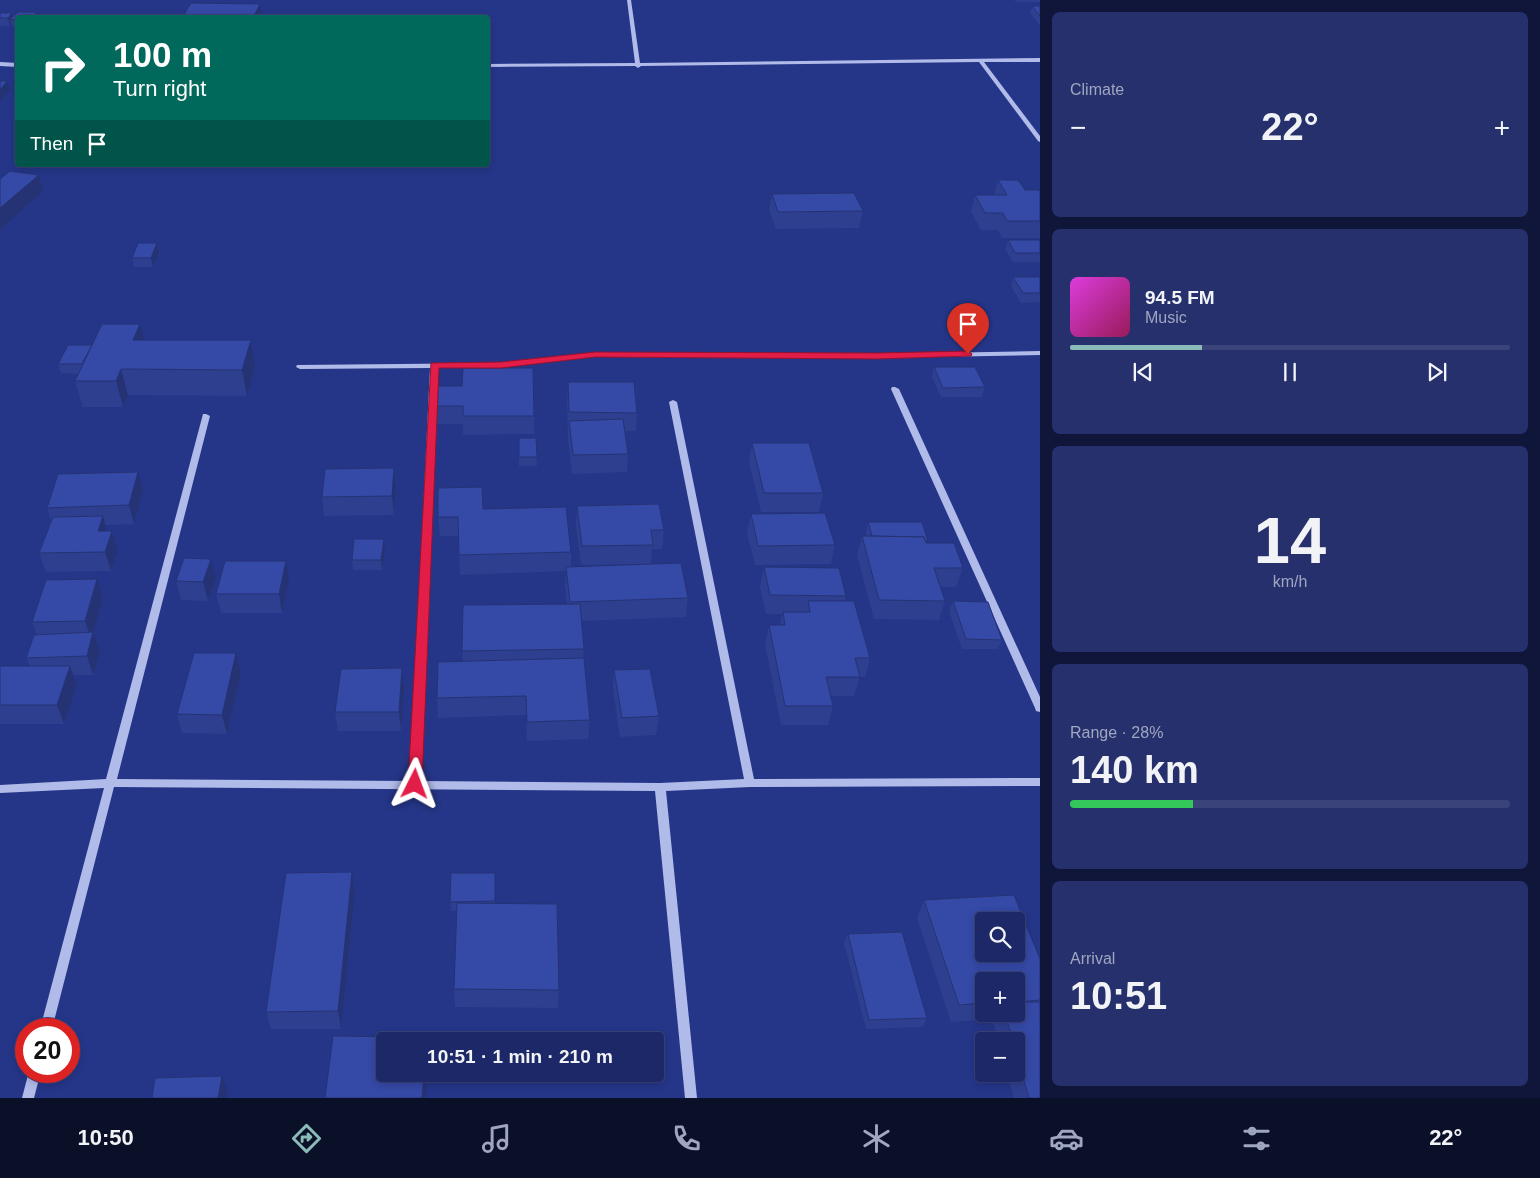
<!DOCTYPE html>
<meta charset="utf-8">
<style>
:root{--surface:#1c2867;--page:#25306d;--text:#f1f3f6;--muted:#a0a6c0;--line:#3a447b;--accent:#8bbbb9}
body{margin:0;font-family:Helvetica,sans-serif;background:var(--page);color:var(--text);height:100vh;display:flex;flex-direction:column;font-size:19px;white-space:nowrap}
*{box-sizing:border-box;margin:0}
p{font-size:16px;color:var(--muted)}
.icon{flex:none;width:28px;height:28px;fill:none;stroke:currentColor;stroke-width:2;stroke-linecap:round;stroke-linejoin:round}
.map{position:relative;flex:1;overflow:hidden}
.sheet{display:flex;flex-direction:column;gap:12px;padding:12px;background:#0f1639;width:500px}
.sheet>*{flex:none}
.hud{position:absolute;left:15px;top:15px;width:475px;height:152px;border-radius:5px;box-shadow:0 2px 8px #0003,0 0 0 1px var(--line);background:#00695c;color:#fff;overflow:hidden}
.buttons{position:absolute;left:975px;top:912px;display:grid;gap:10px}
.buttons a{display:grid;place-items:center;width:50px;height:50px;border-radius:5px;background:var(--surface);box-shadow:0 2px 8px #0003,0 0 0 1px var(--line);font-size:25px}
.speed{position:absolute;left:15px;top:1018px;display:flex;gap:10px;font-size:25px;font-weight:700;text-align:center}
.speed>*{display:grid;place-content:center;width:65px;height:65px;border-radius:50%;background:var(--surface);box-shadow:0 2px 8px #0003,0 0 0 1px var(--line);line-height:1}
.speed .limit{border:8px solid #d22;background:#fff;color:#111}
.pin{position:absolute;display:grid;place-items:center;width:42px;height:42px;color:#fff;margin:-51px -21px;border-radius:50% 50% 50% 0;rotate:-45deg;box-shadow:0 0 5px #0007}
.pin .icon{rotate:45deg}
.me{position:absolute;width:55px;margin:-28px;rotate:3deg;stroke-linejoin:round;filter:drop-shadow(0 0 4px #0008)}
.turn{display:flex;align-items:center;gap:18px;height:105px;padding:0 15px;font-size:22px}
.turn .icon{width:65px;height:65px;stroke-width:2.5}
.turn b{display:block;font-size:35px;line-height:42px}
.then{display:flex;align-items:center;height:48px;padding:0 15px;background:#0003;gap:10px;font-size:19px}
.big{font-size:38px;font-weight:700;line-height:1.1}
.sheet .widget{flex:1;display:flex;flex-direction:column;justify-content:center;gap:8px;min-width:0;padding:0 18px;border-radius:8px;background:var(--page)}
.sheet .dial{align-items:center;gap:0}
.dial b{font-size:65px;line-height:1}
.song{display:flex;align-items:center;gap:15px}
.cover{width:60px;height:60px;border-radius:8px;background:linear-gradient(135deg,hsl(300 70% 55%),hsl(330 70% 35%))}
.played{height:5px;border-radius:2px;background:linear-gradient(90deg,var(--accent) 30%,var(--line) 30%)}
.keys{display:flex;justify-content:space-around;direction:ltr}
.heat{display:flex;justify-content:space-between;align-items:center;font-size:28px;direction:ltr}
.charge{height:8px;border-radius:4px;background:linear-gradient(90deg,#34c759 28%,var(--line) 0)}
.trip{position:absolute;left:376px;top:1032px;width:288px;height:50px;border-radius:5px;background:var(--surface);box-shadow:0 2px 8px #0003,0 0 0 1px var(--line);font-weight:700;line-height:50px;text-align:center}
.menu{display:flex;height:80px;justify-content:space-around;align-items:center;background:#0b1029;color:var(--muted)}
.menu .icon{width:35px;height:35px}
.menu .active{color:var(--accent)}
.menu b{font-size:22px;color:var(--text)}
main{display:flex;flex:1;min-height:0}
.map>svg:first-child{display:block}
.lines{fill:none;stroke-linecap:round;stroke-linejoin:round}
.minor{fill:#b1bbe9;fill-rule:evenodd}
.wall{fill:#2e3f8f;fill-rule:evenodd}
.shaded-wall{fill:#253374}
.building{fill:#3549a6;stroke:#253374;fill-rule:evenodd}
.route{fill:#e11d48;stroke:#92132f}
</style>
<main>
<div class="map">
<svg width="1040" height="1098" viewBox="0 0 1040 1098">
<rect width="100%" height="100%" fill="#253689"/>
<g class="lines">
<g class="minor">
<polygon points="627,0 631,0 640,63 1040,58 1040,62 984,62 1040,136 1040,142 1038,141 979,62 641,66 638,68 635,66 488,67 488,64 635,63"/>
<polygon points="0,62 18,63 18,67 0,66"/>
<polygon points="1040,351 1040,355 877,358 595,357 501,367 438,368 420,781 660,783 744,779 669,402 673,400 677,402 754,779 1040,778 1040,786 750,787 666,791 697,1098 685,1098 655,791 114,787 52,1029 40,1029 104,788 0,793 0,785 106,779 203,414 206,414 210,416 117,779 410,781 430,368 300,369 296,367 297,365 501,363 595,353 877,354"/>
<polygon points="892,387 895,387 899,389 1040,697 1040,712 1036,711 1035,708 891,389"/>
<polygon points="29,1071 41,1071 34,1098 22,1098"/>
</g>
</g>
<g class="wall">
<polygon points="1014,0 1040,0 1040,2 1016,2"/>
<polygon points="1032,6 1040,6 1040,26 1030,13"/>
<polygon points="0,13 12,13 13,17 18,20 18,27 12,27 11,23 10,26 0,26"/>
<polygon points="998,180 1025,190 1040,190 1040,238 1002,238 998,230 981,230 971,212 975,195 994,195"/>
<polygon points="772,194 863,211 859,228 776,229 769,210"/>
<polygon points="1008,240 1040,240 1040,262 1013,262 1005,249"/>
<polygon points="159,252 153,267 134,267 132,258"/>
<polygon points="1013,277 1040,277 1040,302 1021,303 1011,286"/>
<polygon points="144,340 251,340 255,367 247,396 128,395 123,407 83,407 75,381 78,374 61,373 58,364 92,345"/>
<polygon points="934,367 985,387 982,397 941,397 932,377"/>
<polygon points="568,382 637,413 636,431 625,431 628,454 627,472 572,474 568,439 567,400"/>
<polygon points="437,386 534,416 534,434 463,435 463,424 436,424 435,406"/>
<polygon points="519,438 536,438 537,466 519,466"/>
<polygon points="752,443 823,493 819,512 761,512 749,462"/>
<polygon points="394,468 396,487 394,515 324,516 322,497"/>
<polygon points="143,490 134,524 105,525 107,531 112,531 118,550 111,571 46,572 39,553 51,520 47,508"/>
<polygon points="577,506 664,530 662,549 652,549 651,564 581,565 576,525"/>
<polygon points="483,509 571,552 571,566 688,598 686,617 581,621 584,649 583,658 590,720 588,739 527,741 526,715 438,718 437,698 463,661 462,651 567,604 565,586 566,571 460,575 459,536 440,536 438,517"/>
<polygon points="751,514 835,545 831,564 755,565 747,533"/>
<polygon points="868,522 928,541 927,543 963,568 956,587 941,587 945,601 939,620 874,619 857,555 862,536 867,536 866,532"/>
<polygon points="385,549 382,570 353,570 352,560"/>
<polygon points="764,567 846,596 845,601 870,658 865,677 860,677 854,696 831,696 833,706 828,725 781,725 765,644 769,625 780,625 782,614 766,614 760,587"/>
<polygon points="216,578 208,601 181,600 176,581"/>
<polygon points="97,579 103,598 93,633 100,651 93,675 74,675 77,685 64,724 0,724 0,666 30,666 26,658 37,635 32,622"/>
<polygon points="289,580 282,613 221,613 216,594"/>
<polygon points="953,601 1002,640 998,649 962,649 949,611"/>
<polygon points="236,653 241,673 227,734 182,733 177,714"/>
<polygon points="402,668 404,687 401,731 338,731 335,712"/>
<polygon points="614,670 659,716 656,735 620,737 613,689"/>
<polygon points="352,872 355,891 341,1029 271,1029 266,1012"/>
<polygon points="495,873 495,904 559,990 558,1008 455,1007 454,989 457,911 451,911 450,902"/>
<path d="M924 900 1040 959V1098H1014L1007 1074H1016V1041H998L992 1019 951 1022 917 918ZM984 981 1016 1014H984Z"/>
<polygon points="848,934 927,1018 923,1027 866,1029 844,943"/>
</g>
<g class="shaded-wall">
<polygon points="260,4 262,18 253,18"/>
<polygon points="37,12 38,18 32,18"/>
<polygon points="12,13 13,20 10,19 11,23 10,26 8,18"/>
<polygon points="7,81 10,89 0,101 0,90"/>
<polygon points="39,175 43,191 0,230 0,208"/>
<polygon points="157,243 159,252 153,267 151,258"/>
<polygon points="140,324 147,350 133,340"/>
<polygon points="251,340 255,367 247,396 242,370"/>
<polygon points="121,369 128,395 123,407 116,381"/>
<polygon points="394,468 396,487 394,515 392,496"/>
<polygon points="138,472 143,490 134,524 129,505"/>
<polygon points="103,516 108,535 98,531"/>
<polygon points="112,531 118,550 111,571 105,552"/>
<polygon points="384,539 385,549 382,570 381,560"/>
<polygon points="211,559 216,578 208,601 203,582"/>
<polygon points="286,561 289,580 282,613 279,594"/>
<polygon points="97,579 103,598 93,633 100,651 93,675 87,656 91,639 85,621"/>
<polygon points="236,653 241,673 227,734 222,715"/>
<polygon points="70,666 77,685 64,724 57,705"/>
<polygon points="402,668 404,687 401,731 399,712"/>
<polygon points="352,872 355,891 341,1029 338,1011"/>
<polygon points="424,1074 425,1074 427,1084 426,1098 422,1098"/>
<polygon points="222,1076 228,1093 227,1098 218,1098"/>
</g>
<g class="building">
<polygon points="191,3 260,4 253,18 182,18"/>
<polygon points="1032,6 1040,6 1040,16"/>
<polygon points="18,12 37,12 32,18 18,18 18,20 10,19"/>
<polygon points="0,13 12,13 8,18 0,18"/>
<polygon points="0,81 7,81 0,90"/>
<polygon points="10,171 39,175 0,208 0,179"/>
<polygon points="998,180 1018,180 1025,190 1040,190 1040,221 1007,221 1003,213 985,213 975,195 1007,195"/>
<polygon points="854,193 863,211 778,212 772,194"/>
<polygon points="1008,240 1040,240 1040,253 1015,253"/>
<polygon points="138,243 157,243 151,258 132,258"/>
<polygon points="1013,277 1040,277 1040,293 1023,293"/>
<polygon points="102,324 140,324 133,340 251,340 242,370 121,369 116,381 75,381"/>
<polygon points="68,345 92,345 82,364 58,364"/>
<polygon points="934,367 975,367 985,387 943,388"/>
<polygon points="463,368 533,368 534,416 463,416 463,406 435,406 437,386 462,386"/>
<polygon points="568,382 634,382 637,413 569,412"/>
<polygon points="623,419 628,454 573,455 569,421"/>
<polygon points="519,438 536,438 537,457 519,457"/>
<polygon points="752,443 809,443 823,493 764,493"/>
<polygon points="394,468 392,496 322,497 325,469"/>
<polygon points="138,472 129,505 47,508 58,474"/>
<polygon points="482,487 483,509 566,507 571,552 459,555 458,517 438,517 438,488"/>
<polygon points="659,504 664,530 651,530 653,545 582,546 577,506"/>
<polygon points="825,513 835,545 758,546 751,514"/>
<polygon points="103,516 98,531 112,531 105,552 39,553 53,517"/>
<polygon points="868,522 922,522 928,541 925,541 924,537 872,536"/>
<polygon points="862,536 924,537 926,543 954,543 963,568 934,568 945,601 879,600"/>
<polygon points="354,539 384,539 381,560 352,560"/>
<polygon points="184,558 211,559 203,582 176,581"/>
<polygon points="225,561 286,561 279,594 216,594"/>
<polygon points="681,563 688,598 570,602 566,567"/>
<polygon points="764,567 839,568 846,596 770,595"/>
<polygon points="97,579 85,621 32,622 46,580"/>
<polygon points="808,601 854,601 870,658 855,658 860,677 826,677 833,706 785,706 769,625 785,625 783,612 810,612"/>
<polygon points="953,601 988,602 1002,640 966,639"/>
<polygon points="580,604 584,649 462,651 463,605"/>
<polygon points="93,632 87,656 26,658 34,635"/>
<polygon points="194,653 236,653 222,715 177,714"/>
<polygon points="584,658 590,720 527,722 526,696 437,698 438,662"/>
<polygon points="0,666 70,666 57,705 0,705"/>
<polygon points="402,668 399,712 335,712 341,669"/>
<polygon points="650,669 659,716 622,718 614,670"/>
<polygon points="352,872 338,1011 266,1012 286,873"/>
<polygon points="451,873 495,873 495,901 450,902"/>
<path d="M1014 895 1040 959V1000L1017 1002H1040V1098H1029L1016 1054V1041H1013L1005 1014H1016V981H984V1003L959 1005 924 900ZM984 921H1016V954H984Z"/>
<polygon points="457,903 557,904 559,990 454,989"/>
<polygon points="902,932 927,1018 869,1020 848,934"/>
<polygon points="333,1036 402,1037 402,1041 385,1041 385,1074 424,1074 422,1098 325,1098"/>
<polygon points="222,1076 218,1098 152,1098 155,1078"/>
</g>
<polygon class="route" points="968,351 972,354 971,356 877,359 595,357 501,368 439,368 422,784 420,788 410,788 408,784 431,363 501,362 595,352 877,353"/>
</svg>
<div class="buttons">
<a><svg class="icon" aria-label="search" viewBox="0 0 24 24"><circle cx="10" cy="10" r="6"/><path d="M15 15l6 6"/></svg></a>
<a>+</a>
<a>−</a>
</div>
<div class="speed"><div class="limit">20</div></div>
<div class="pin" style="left:968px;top:354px;background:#d93025"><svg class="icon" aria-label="arrive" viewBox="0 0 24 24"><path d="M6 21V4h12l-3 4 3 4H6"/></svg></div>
<svg class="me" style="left:415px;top:784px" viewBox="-20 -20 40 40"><path d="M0-17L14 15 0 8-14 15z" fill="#e11d48" stroke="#fff" stroke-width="4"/></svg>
<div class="trip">10:51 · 1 min · 210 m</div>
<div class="hud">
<div class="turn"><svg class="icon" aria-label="right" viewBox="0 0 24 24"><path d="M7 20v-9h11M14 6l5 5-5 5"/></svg><div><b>100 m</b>Turn right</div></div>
<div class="then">Then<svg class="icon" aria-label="arrive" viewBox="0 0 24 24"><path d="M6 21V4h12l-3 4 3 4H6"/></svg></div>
</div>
</div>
<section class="sheet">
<div class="widget"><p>Climate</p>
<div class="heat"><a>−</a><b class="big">22°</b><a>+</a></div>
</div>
<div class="widget">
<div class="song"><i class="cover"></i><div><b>94.5 FM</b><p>Music</p></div></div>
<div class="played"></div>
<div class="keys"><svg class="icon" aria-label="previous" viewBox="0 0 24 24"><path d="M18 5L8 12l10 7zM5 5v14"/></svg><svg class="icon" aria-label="pause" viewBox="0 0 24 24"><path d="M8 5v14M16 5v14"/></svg><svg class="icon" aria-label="next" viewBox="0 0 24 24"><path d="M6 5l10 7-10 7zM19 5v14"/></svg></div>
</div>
<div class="widget dial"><b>14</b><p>km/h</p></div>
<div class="widget"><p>Range · 28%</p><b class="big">140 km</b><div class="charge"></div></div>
<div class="widget"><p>Arrival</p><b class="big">10:51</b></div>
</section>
</main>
<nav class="menu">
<b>10:50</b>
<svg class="icon active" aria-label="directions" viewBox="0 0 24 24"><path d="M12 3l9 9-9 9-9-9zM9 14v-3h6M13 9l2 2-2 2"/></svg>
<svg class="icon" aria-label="music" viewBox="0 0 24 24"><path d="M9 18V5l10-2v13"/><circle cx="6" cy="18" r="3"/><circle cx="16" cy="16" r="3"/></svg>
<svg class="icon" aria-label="phone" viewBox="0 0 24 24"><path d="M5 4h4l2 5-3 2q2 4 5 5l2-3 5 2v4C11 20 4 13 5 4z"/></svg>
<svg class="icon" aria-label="climate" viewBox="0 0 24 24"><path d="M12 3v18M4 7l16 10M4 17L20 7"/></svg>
<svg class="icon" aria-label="car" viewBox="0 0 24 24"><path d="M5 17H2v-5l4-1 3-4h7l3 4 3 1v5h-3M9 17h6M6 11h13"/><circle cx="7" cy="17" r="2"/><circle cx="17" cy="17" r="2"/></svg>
<svg class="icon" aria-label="filters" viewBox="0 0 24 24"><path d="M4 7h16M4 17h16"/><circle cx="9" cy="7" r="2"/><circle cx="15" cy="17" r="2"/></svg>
<b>22°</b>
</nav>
